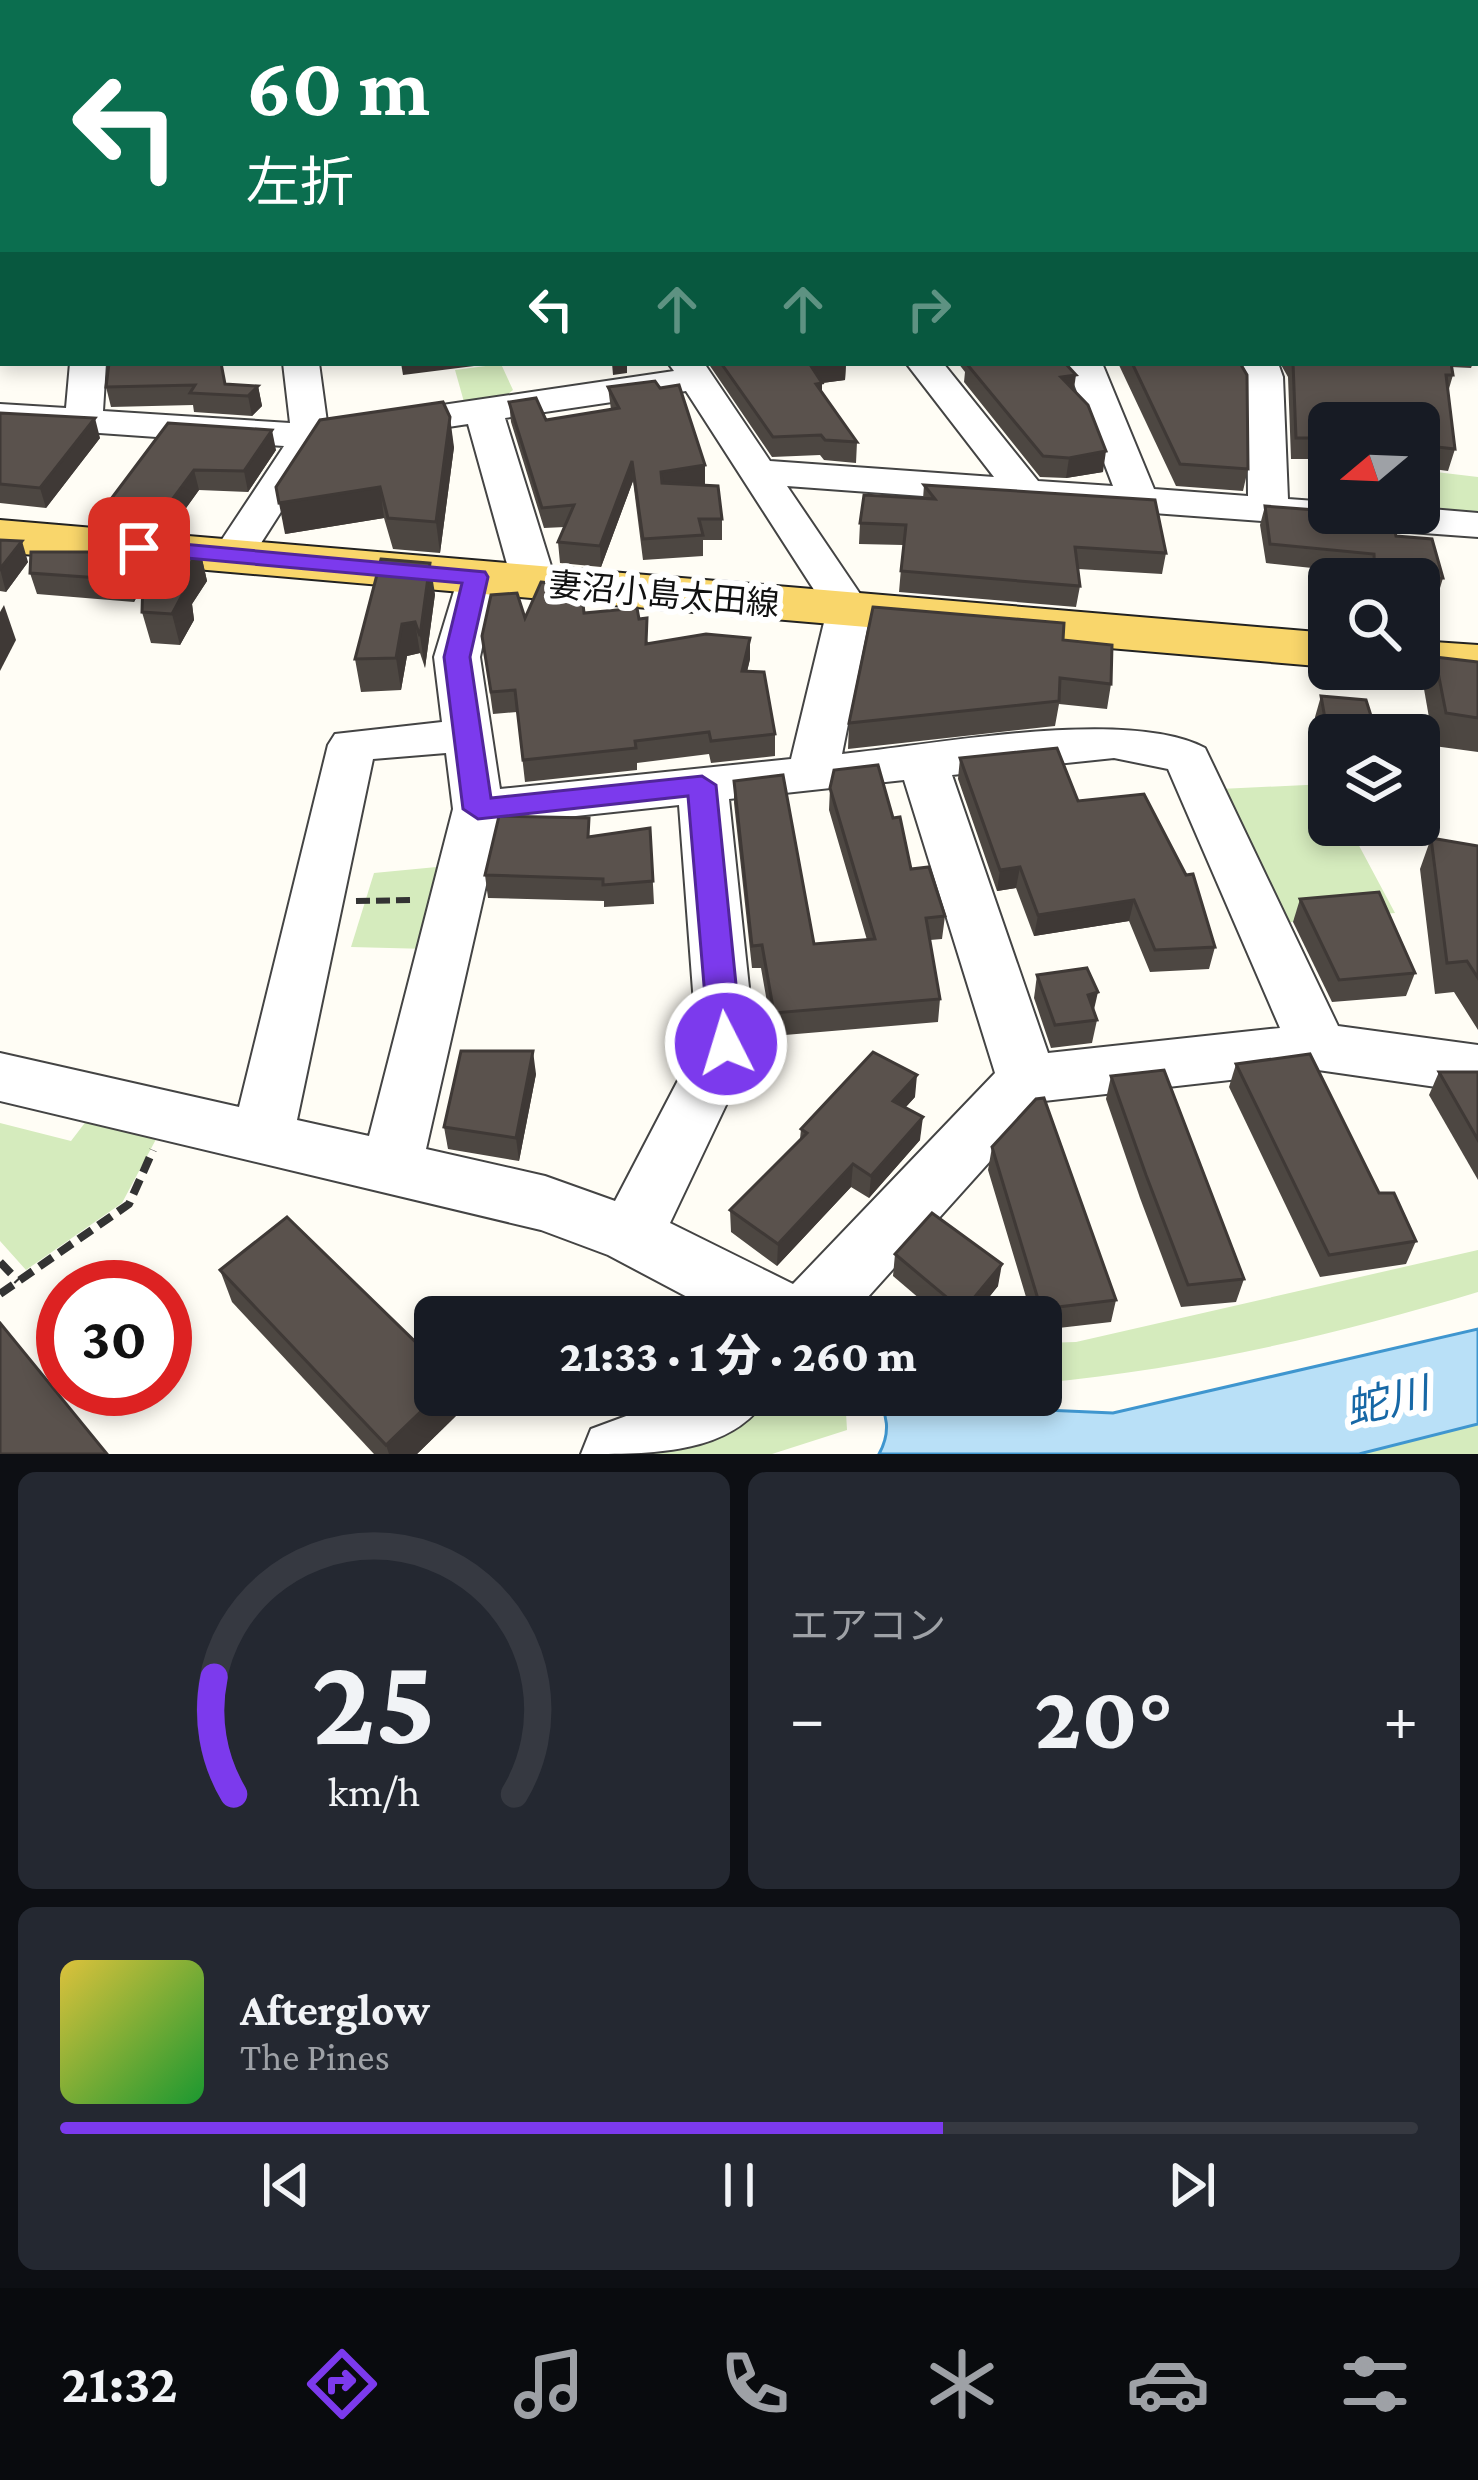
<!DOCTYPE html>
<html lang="ja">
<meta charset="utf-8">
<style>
:root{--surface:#171b24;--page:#242831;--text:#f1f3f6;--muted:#9ea1a6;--line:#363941;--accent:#7c3aed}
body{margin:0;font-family:"Crimson Pro","Noto Sans JP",serif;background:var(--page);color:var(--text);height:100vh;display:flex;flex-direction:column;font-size:45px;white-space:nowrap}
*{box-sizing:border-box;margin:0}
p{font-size:39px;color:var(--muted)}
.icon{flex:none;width:66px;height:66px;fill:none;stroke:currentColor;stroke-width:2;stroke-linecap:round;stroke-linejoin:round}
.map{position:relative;height:1454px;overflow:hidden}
.panel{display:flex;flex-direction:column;gap:18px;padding:18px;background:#0d0f14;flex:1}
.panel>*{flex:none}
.guide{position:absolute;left:0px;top:0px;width:1479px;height:366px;box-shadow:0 6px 18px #0003;background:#0b6e4f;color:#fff;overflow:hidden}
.needle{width:78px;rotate:251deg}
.buttons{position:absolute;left:1308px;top:402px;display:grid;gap:24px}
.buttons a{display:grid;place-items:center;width:132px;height:132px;border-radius:18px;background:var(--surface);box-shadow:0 6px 18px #0003;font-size:60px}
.speed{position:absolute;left:36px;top:1260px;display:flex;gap:24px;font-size:60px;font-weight:700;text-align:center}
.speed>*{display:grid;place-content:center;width:156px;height:156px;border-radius:50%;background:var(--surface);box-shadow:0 6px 18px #0003;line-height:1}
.speed .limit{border:18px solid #d22;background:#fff;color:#111}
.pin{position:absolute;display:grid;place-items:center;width:102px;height:102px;color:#fff;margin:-51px;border-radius:24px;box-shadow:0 6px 18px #0006}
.me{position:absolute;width:132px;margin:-66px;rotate:355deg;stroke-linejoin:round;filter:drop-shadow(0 0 9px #0008)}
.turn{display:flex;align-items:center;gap:42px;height:252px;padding:0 48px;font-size:54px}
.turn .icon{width:156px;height:156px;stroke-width:2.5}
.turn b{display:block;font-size:84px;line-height:102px}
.lanes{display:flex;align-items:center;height:114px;padding:0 48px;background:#0003;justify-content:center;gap:60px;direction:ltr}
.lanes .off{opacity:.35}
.big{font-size:90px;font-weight:800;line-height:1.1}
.panel .card{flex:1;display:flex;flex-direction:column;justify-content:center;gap:18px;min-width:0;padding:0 42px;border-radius:18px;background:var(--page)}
.panel .dial{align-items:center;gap:0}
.dial svg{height:312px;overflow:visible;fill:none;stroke:var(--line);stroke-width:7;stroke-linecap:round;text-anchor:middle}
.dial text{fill:var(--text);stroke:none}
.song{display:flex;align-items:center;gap:36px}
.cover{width:144px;height:144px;border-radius:18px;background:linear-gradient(135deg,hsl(50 70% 55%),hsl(130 70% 35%))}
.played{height:12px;border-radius:6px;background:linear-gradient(90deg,var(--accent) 65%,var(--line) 65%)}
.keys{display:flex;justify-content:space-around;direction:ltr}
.heat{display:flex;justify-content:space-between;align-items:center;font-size:66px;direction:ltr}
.panel .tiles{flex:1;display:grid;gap:18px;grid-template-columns:1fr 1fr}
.card:last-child{grid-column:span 2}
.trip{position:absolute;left:414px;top:1296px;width:648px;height:120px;border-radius:18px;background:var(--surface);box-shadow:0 6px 18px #0003;font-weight:800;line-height:120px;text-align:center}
.dock{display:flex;height:192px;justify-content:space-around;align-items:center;background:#090b0e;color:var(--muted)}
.dock .icon{width:84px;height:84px}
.dock .selected{color:var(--accent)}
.dock b{font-size:54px;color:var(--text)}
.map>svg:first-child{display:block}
.green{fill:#d5ebbd}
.water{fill:#b9e0f7;stroke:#3f96cf;stroke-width:3}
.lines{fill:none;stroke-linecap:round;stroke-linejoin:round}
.minor-casing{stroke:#444;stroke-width:4}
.major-casing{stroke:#222;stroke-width:4}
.path-far1{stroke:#333;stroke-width:6;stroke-dasharray:14 6;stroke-linecap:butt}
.path{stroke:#333;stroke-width:8;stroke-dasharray:16 8;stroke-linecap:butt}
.minor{fill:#fff;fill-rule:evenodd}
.major{fill:#f9d66b;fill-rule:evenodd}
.wall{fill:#4d4742}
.shaded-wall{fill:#3f3936}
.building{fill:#5a524d;stroke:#3f3936;stroke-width:3}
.route{fill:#7c3aed;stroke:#51269a;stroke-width:3}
.labels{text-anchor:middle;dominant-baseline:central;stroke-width:12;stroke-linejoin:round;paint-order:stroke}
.street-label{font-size:33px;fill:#111;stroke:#fff}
.near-water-label{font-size:42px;font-style:italic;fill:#1768a6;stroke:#fff}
</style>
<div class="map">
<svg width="1478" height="1454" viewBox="0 0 1478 1454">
<rect width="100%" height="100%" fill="#fffdf5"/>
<g class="green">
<polygon points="501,364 513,390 506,396 464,402 455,370"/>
<polygon points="1419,470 1478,477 1478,515 1419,511"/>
<polygon points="1327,784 1329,825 1348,825 1395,913 1281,923 1220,789"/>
<polygon points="447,866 428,949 351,947 374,873"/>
<polygon points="94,1111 162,1128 122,1203 26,1270 0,1241 0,1123 71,1141"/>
<path d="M1478 1250V1292C1336 1335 1189 1369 1041 1383V1343L1076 1342Z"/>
<polygon points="761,1395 845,1395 847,1430 772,1454 650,1454 727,1433"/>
<polygon points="1478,1424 1478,1454 1359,1454"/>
</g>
<path class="water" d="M1478 1329V1424L1359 1454H879C890 1434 890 1412 872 1395H956L997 1408 1113 1413Z"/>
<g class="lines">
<defs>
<g id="minor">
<rect x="61" y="0" width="24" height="3"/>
<polygon points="200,0 224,0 225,3 201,3"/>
<polygon points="464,0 488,0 489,3 465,3"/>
<polygon points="626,0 651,0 653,3 628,3"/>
<polygon points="920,0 946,0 948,3 922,3"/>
<polygon points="1476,39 1478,40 1478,56 1476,55"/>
<rect x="1476" y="81" width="2" height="16"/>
<rect x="1476" y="122" width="2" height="17"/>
<rect x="0" y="258" width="3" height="20"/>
<rect x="1476" y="283" width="2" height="20"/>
<path d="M70 363H106L103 411 290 423 283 363H319L327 422 674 371 668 363H704L770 461 994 477 906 363H943L1038 481 1113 486 1066 363H1102L1154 489 1248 496 1247 377 1242 363H1278L1283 377 1288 499 1329 502V513H1419V508L1478 513V537L787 486 871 610 842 754C933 745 1127 707 1205 748L1338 1026 1478 1045V1093L1318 1070 1044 1101 850 1317H725L608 1255 541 1230 0 1101V1053L239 1107 328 745 335 734 442 722 434 657 461 568 476 564 491 568 497 577 480 657 500 789 791 759 827 610 686 391 505 418 556 582 549 591 534 595 519 591 512 582 468 424 323 446 247 565 232 569 217 565 211 556 284 446 0 426V404L66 408ZM446 753 453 809 369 1136 297 1120 373 759ZM1114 758 1168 769 1280 1028 1048 1053 952 775ZM904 780 995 1073 793 1284 670 1223 755 1044 729 799ZM679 805 697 1044 615 1201 545 1176 426 1149 500 824Z"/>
<path d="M683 1395H769C733 1454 656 1454 581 1454L591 1429Z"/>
</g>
<g id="major">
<polygon points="1078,0 1111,0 1113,3 1080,3"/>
<polygon points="1476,305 1478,306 1478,334 1476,333"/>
<polygon points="0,520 1329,633 1329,667 0,552"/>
<polygon points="1419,641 1478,645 1478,681 1399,670 1419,669"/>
</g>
</defs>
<use href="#minor" class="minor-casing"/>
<use href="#major" class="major-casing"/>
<polyline class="path-far1" points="356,901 415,900"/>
<g class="path">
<polyline points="0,1262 18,1281"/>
<polyline points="0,1294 129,1204 153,1150"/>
</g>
<use href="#minor" class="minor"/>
<use href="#major" class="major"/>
</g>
<g class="wall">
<polygon points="986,0 1086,0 1090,3 989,3"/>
<polygon points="1140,0 1396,0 1395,3 1144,3"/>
<polygon points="3,33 3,170 0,170 0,35"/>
<polygon points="708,363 846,363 845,380 822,383 822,392 857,442 856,463 824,460 820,455 772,457"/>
<polygon points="958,363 1065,363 1103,472 1066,478 1040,477 964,382 965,372"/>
<polygon points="1118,363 1240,363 1248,469 1243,491 1176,486"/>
<polygon points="1280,363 1473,363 1471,368 1451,367 1453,375 1448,392 1455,449 1448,471 1419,467 1419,423 1329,423 1329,459 1291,459 1288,377"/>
<polygon points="226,384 258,386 262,406 252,416 194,412 193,405 111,407 106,387"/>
<polygon points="608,387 705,486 722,519 722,540 703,540 703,556 643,560 633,481 601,567 560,563 558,542 565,527 544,528 511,422 509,402 546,420 611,410"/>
<polygon points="0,413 100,438 46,508 0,503"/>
<polygon points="168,423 276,450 248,492 199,490 171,529 114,523 108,503"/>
<polygon points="454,447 440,553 393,549 384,518 285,534"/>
<polygon points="924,485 1166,553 1162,574 1078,569 1080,586 1076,607 899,592 903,545 859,544 860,523 923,499"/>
<polygon points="1265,506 1315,521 1396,536 1443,578 1437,598 1421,597 1419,602 1419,579 1368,579 1368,574 1266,563 1260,525"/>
<polygon points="0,540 28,562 6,592 0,591"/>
<polygon points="200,550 207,581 192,604 194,620 180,645 151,643 142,612 143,586 134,602 37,594 30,573 143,552"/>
<polygon points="435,594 425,668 420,653 407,656 401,690 361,692 355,659"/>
<polygon points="584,613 639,619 648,643 750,659 747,671 775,734 775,756 711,763 709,754 637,763 637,770 525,782 517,712 493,714 482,636 525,618"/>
<polygon points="1063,640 1111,684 1107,709 1059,704 1055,726 848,749 849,723"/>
<polygon points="1435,657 1478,662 1478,752 1434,746 1424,689"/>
<polygon points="1321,696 1329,735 1329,784 1319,754 1315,717"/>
<polygon points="960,758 1078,801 1215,947 1209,969 1150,972 1129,921 1034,936 1016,888 997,891 958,779"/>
<polygon points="734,781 814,944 867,940 829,810 830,788 893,818 911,869 945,916 942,939 930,940 940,999 938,1022 773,1036 761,968 752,968 734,803"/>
<polygon points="650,828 654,904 604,907 604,901 488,898 485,875 591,836"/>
<polygon points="1431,838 1478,846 1478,1030 1454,992 1435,994 1420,869"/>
<polygon points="1300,899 1415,973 1406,996 1332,1002 1293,922"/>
<polygon points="1037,975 1097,1020 1092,1043 1051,1048 1034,998"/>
<polygon points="1236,1064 1379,1193 1416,1241 1406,1264 1320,1277 1229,1087"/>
<polygon points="1439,1072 1478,1072 1478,1180 1429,1095"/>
<polygon points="536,1074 519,1161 448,1149 444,1127"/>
<polygon points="1111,1076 1244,1279 1236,1302 1181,1307 1140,1198 1106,1099"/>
<polygon points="915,1097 905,1108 920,1140 869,1198 851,1187 777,1266 731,1232 730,1210 800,1139 801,1129"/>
<polygon points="992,1147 1116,1300 1111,1322 1041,1330 1041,1317 1032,1317 988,1170"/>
<polygon points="895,1254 998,1286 973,1317 941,1317 893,1276"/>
<polygon points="220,1270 460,1412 417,1454 374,1454 232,1302"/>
</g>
<g class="shaded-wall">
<polygon points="1330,0 1396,0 1395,3 1308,3"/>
<polygon points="401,363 473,363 474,366 403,375"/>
<polygon points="612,363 627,363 627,373 613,375"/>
<polygon points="828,363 846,363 845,380 822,383 822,402 811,366"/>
<polygon points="1076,375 1073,395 1061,377"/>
<polygon points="258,386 262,406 252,416 248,396"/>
<polygon points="450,417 454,447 440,553 436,522"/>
<polygon points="95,418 100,438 46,508 40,488"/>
<polygon points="272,430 276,450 248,492 244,471"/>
<polygon points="1106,451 1103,472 1066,478 1069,458"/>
<polygon points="632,461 633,481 601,567 600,546"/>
<polygon points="705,465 705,486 662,493 661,472"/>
<polygon points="194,470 199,490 171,529 166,508"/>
<polygon points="380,487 384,518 285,534 279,503"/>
<polygon points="22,541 28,562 6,592 0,569"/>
<polygon points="200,550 207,581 192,604 194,620 180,645 172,614 184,573"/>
<polygon points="143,552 149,573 134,602 128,580"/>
<polygon points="430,563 435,594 425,668 420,636"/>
<polygon points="4,605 16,640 0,671 0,612"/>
<polygon points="415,622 420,653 407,656 401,690 396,658 402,624"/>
<polygon points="750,638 750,659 742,693 742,671"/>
<polygon points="1020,867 1016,888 997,891 1000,870"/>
<polygon points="1134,900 1129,921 1034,936 1038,915"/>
<polygon points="1098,992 1093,1014 1088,995"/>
<polygon points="533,1051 536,1074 519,1161 516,1138"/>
<polygon points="917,1075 915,1097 891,1123 893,1101"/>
<polygon points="923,1117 920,1140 869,1198 871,1176"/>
<polygon points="853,1164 851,1187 777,1266 778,1244"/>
<polygon points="1002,1264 998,1286 973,1317 962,1317 963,1311"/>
<polygon points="438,1395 457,1395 460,1412 417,1454 389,1454 386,1445"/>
</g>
<g class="building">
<polygon points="0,0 58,0 58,2 3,3 3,28 2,16 0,16"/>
<polygon points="225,0 443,0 445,3 226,3"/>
<polygon points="666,0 906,0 909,3 668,3"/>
<polygon points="1004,0 1086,0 1090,3 1007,3"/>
<polygon points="1171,0 1330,0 1308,3 1176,3"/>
<polygon points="3,33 3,154 0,153 0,35"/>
<polygon points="109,363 221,363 225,384 258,386 248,396 190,393 195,385 106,387"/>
<polygon points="721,363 828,363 811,366 822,383 816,384 857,442 825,440 821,435 773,437"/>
<polygon points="966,363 1065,363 1076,375 1061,377 1088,405 1106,451 1069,458 1043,456"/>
<polygon points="1132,363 1240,363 1247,375 1248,469 1180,464"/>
<polygon points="1293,363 1451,363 1453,375 1446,375 1455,449 1419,445 1419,423 1329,423 1329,438 1296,438"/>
<polygon points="655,381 660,388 679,385 705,465 661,472 662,483 718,486 722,519 699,519 703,535 643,539 632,461 600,546 558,542 574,505 542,508 509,402 536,398 546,420 619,408 608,387"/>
<polygon points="443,402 450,417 436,522 388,518 380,487 279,503 276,487 320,420"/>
<polygon points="0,413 95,418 40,488 0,484"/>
<polygon points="168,423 272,430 244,471 194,470 166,508 108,503"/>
<polygon points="924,485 1155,500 1166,553 1075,547 1080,586 901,571 906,525 860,523 864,495 935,499"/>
<polygon points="1265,506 1315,510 1315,521 1394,527 1396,536 1432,539 1443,578 1375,579 1374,554 1270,544"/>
<polygon points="0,540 22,541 0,569"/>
<polygon points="144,548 200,550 184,573 186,588 172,614 142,612"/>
<polygon points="31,552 143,552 128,580 30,573"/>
<polygon points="381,559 430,563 420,636 415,622 402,624 396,658 355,659"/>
<polygon points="541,582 581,586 584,613 637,608 639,619 647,618 646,644 706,634 750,638 742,671 764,672 775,734 711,741 709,732 635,741 636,748 523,760 515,690 491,692 482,636 491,595 517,593 525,618"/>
<polygon points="873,607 1064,623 1063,640 1112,645 1111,684 1060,678 1059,701 849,723"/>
<polygon points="1435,657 1478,662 1478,718 1446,713"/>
<polygon points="1321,696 1366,700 1377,735 1329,735 1329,741"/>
<polygon points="1057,748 1078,801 1144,794 1186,875 1193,874 1215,947 1155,950 1134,900 1038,915 1020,867 1000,870 960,758"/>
<polygon points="878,765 893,818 900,817 911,869 929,867 945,916 926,918 940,999 774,1013 762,945 752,946 734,781 783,775 814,944 875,939 830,788 834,770"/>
<polygon points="499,816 589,818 588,837 650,828 653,881 603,885 603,879 485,875"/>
<polygon points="1431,838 1478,846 1478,978 1467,961 1447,963"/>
<polygon points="1379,892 1415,973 1339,980 1300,899"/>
<polygon points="1087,968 1098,992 1088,995 1097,1020 1055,1025 1037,975"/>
<polygon points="461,1051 533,1051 516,1138 444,1127"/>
<polygon points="873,1052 917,1075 893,1101 923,1117 871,1176 853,1164 778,1244 730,1210 807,1133 801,1129"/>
<polygon points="1310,1054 1379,1193 1394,1193 1416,1241 1329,1255 1236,1064"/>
<polygon points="1164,1070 1244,1279 1188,1285 1146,1175 1111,1076"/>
<polygon points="1439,1072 1478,1072 1478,1140"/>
<polygon points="1044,1098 1116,1300 1041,1309 992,1147 1036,1099"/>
<polygon points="932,1213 1002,1264 963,1311 895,1254"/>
<polygon points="287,1217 435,1361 435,1395 438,1395 386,1445 220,1270"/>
<polygon points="0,1323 107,1454 0,1454"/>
</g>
<polygon class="route" points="139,540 485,572 488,577 470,657 491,798 702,776 716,785 742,1044 738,1053 726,1057 714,1053 709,1044 688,796 478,819 463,809 444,657 462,583 131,553 131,542"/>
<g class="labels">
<g class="street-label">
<text transform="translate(664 594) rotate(5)">妻沼小島太田線</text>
</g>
<g class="near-water-label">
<text transform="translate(1387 1401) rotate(-13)">蛇川</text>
</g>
</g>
</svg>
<div class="buttons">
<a><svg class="needle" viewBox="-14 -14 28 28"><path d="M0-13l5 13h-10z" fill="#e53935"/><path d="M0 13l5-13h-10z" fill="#9ea1a6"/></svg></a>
<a><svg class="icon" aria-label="search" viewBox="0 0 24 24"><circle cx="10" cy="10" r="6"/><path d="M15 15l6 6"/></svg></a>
<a><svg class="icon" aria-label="layers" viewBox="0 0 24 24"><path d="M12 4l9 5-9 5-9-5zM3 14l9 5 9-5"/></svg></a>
</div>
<div class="speed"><div class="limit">30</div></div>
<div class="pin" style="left:139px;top:548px;background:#d93025"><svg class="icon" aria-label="arrive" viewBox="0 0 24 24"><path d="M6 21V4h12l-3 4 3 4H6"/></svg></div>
<svg class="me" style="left:726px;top:1044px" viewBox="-20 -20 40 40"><circle r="17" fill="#7c3aed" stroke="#fff" stroke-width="3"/><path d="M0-11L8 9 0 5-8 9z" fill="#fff"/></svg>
<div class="trip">21:33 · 1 分 · 260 m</div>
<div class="guide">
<div class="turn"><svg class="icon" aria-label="left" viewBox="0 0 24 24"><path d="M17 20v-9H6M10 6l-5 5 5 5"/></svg><div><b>60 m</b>左折</div></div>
<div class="lanes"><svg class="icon" aria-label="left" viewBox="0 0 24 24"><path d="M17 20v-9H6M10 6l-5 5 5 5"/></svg><svg class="icon off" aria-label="ahead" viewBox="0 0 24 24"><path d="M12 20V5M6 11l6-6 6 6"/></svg><svg class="icon off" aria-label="ahead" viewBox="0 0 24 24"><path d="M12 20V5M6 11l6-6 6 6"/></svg><svg class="icon off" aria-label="right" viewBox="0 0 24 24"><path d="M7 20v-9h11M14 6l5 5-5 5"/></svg></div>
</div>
</div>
<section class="panel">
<div class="tiles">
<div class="card dial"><svg viewBox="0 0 100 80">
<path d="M14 69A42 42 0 1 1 86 69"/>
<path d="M14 69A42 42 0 0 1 9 39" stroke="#7c3aed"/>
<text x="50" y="56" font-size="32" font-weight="700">25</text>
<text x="50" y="72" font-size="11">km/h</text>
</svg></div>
<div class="card"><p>エアコン</p>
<div class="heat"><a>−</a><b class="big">20°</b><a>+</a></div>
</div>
<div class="card">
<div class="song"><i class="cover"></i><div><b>Afterglow</b><p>The Pines</p></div></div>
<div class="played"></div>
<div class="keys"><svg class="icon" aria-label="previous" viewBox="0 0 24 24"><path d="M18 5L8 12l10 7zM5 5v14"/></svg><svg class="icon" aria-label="pause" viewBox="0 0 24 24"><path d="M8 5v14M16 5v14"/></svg><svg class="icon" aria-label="next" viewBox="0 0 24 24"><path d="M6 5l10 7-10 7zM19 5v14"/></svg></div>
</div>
</div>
</section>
<nav class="dock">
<b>21:32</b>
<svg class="icon selected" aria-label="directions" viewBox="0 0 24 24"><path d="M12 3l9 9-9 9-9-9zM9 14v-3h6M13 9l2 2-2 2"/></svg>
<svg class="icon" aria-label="music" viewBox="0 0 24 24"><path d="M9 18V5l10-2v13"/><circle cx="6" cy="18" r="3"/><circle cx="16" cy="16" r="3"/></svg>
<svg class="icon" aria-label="phone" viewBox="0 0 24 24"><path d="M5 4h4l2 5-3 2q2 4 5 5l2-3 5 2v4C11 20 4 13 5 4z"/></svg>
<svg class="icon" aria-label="climate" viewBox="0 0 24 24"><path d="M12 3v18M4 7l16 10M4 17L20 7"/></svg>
<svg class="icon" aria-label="car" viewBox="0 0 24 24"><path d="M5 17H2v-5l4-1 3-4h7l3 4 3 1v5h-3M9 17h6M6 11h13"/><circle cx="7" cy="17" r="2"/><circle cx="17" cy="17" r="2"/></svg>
<svg class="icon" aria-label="filters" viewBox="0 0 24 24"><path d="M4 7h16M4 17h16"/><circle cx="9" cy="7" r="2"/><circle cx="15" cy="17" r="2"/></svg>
</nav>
